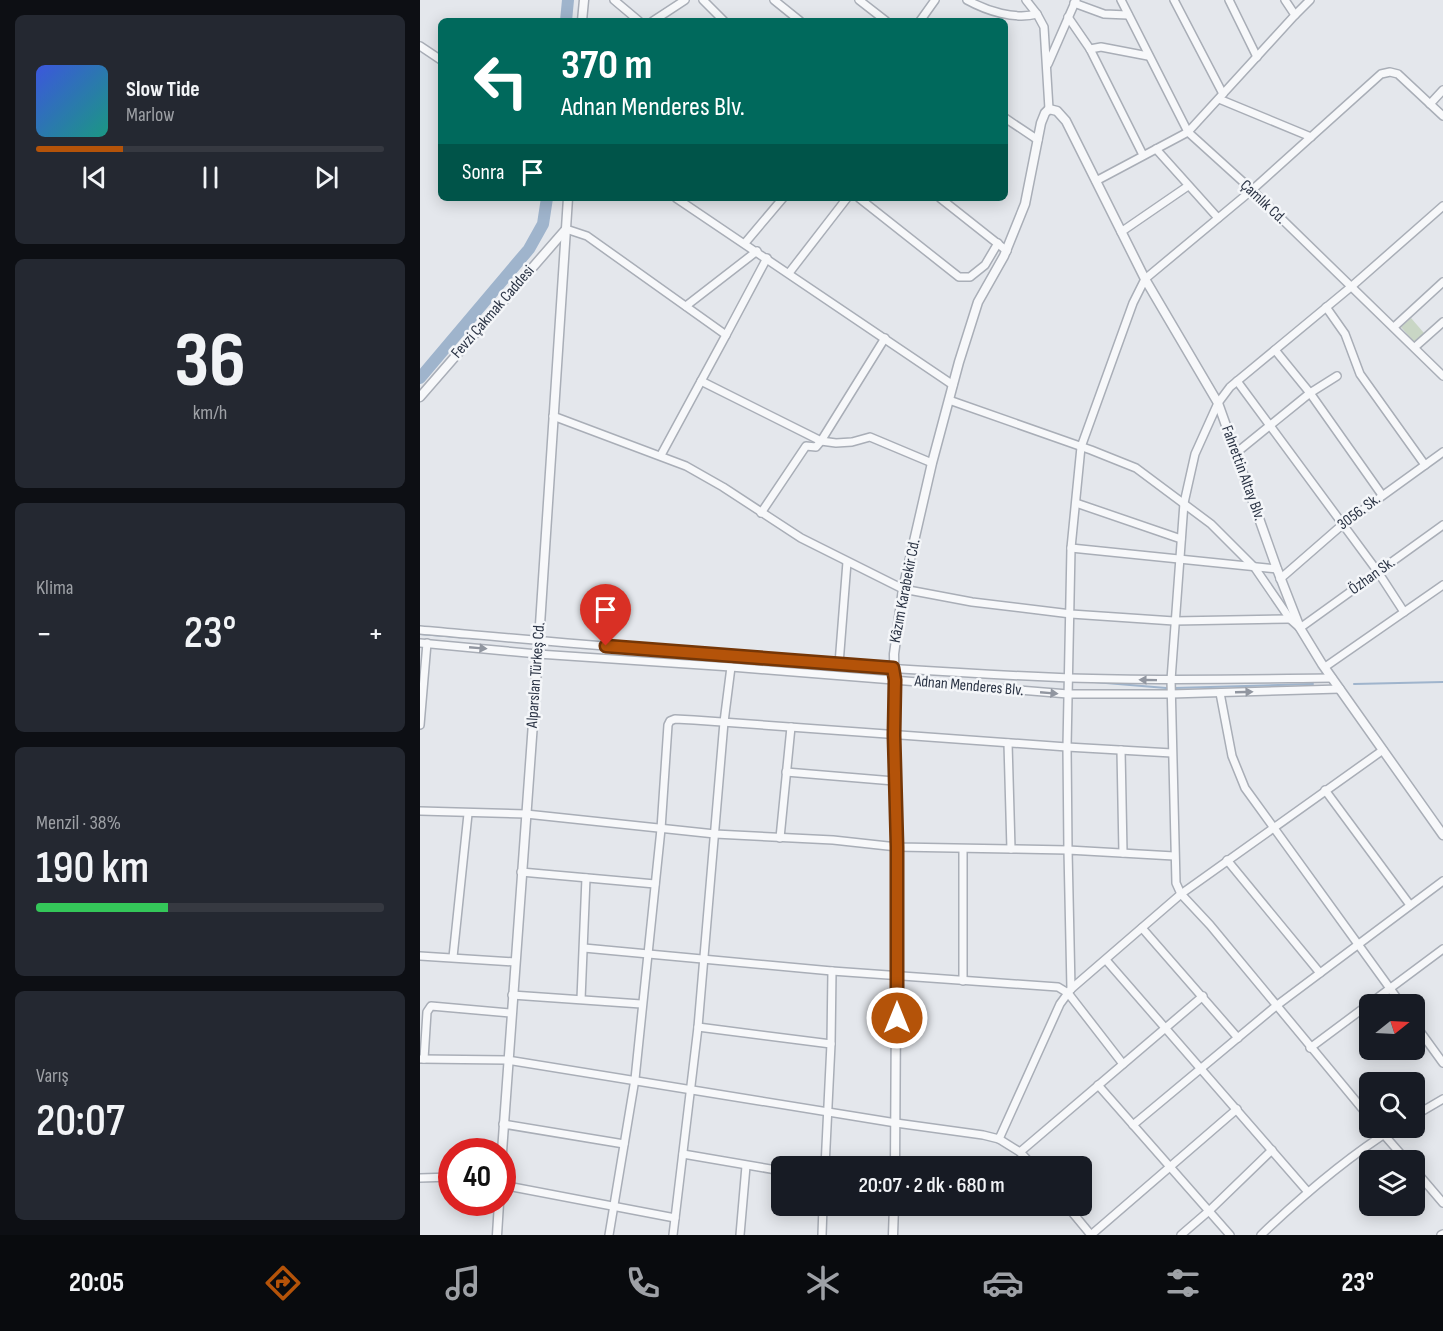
<!DOCTYPE html>
<html lang="tr">
<meta charset="utf-8">
<style>
:root{--surface:#171b24;--page:#242831;--text:#f1f3f6;--muted:#9ea1a6;--line:#363941;--accent:#b45309}
body{margin:0;font-family:"Sofia Sans Condensed",sans-serif;background:var(--page);color:var(--text);height:100vh;display:flex;flex-direction:column;font-size:22px;white-space:nowrap}
*{box-sizing:border-box;margin:0}
p{font-size:20px;color:var(--muted)}
.icon{flex:none;width:33px;height:33px;fill:none;stroke:currentColor;stroke-width:2;stroke-linecap:round;stroke-linejoin:round}
.map{position:relative;flex:1;overflow:hidden}
.drawer{display:flex;flex-direction:column;gap:15px;padding:15px;background:#0d0f14;width:420px}
.drawer>*{flex:none}
.top-card{position:absolute;left:18px;top:18px;width:570px;height:183px;border-radius:9px;box-shadow:0 3px 15px #0003;background:#00695c;color:#fff;overflow:hidden}
.needle{width:39px;rotate:72deg}
.controls{position:absolute;left:939px;top:994px;display:grid;gap:12px}
.controls a{display:grid;place-items:center;width:66px;height:66px;border-radius:9px;background:var(--surface);box-shadow:0 3px 15px #0003;font-size:30px}
.speed{position:absolute;left:18px;top:1138px;display:flex;gap:12px;font-size:30px;font-weight:700;text-align:center}
.speed>*{display:grid;place-content:center;width:78px;height:78px;border-radius:50%;background:var(--surface);box-shadow:0 3px 15px #0003;line-height:1}
.speed .limit{border:9px solid #d22;background:#fff;color:#111}
.pin{position:absolute;display:grid;place-items:center;width:51px;height:51px;color:#fff;margin:-62px -26px;border-radius:50% 50% 50% 0;rotate:-45deg;box-shadow:0 0 6px #0007}
.pin .icon{rotate:45deg}
.me{position:absolute;width:66px;margin:-33px;rotate:0deg;stroke-linejoin:round;filter:drop-shadow(0 0 4px #0008)}
.turn{display:flex;align-items:center;gap:21px;height:126px;padding:0 24px;font-size:27px}
.turn .icon{width:78px;height:78px;stroke-width:2.5}
.turn b{display:block;font-size:42px;line-height:51px}
.then{display:flex;align-items:center;height:57px;padding:0 24px;background:#0003;gap:12px;font-size:22px}
.big{font-size:45px;font-weight:600;line-height:1.1}
.drawer .card{flex:1;display:flex;flex-direction:column;justify-content:center;gap:9px;min-width:0;padding:0 21px;border-radius:9px;background:var(--page)}
.drawer .dial{align-items:center;gap:0}
.dial b{font-size:78px;line-height:1}
.song{display:flex;align-items:center;gap:18px}
.cover{width:72px;height:72px;border-radius:9px;background:linear-gradient(135deg,hsl(230 70% 55%),hsl(170 70% 35%))}
.played{height:6px;border-radius:3px;background:linear-gradient(90deg,var(--accent) 25%,var(--line) 25%)}
.keys{display:flex;justify-content:space-around;direction:ltr}
.heat{display:flex;justify-content:space-between;align-items:center;font-size:33px;direction:ltr}
.charge{height:9px;border-radius:4px;background:linear-gradient(90deg,#34c759 38%,var(--line) 0)}
.trip{position:absolute;left:351px;top:1156px;width:321px;height:60px;border-radius:9px;background:var(--surface);box-shadow:0 3px 15px #0003;font-weight:600;line-height:60px;text-align:center}
.tabs{display:flex;height:96px;justify-content:space-around;align-items:center;background:#090b0e;color:var(--muted)}
.tabs .icon{width:42px;height:42px}
.tabs .on{color:var(--accent)}
.tabs b{font-size:27px;color:var(--text)}
main{display:flex;flex:1;min-height:0}
.map>svg:first-child{display:block}
.green{fill:#c9d6c5}
.lines{fill:none;stroke-linecap:round;stroke-linejoin:round}
.stream{stroke:#9fb4cc;stroke-width:2}
.river{stroke:#9fb4cc;stroke-width:12}
.minor-casing{stroke:#a9aeb7;stroke-width:10}
.tertiary-casing{stroke:#a9aeb7;stroke-width:11}
.minor{stroke:#f7f8fa;stroke-width:7}
.tertiary{stroke:#f7f8fa;stroke-width:8}
.oneway{fill:#9196a0}
.route-casing{stroke:#753606;stroke-width:15}
.route{stroke:#b45309;stroke-width:10}
.labels{text-anchor:middle;dominant-baseline:central;stroke-width:5;stroke-linejoin:round;paint-order:stroke}
.street-label{font-size:16px;fill:#2b3445;stroke:#f4f6f9}
</style>
<main>
<section class="drawer">
<div class="card">
<div class="song"><i class="cover"></i><div><b>Slow Tide</b><p>Marlow</p></div></div>
<div class="played"></div>
<div class="keys"><svg class="icon" aria-label="previous" viewBox="0 0 24 24"><path d="M18 5L8 12l10 7zM5 5v14"/></svg><svg class="icon" aria-label="pause" viewBox="0 0 24 24"><path d="M8 5v14M16 5v14"/></svg><svg class="icon" aria-label="next" viewBox="0 0 24 24"><path d="M6 5l10 7-10 7zM19 5v14"/></svg></div>
</div>
<div class="card dial"><b>36</b><p>km/h</p></div>
<div class="card"><p>Klima</p>
<div class="heat"><a>−</a><b class="big">23°</b><a>+</a></div>
</div>
<div class="card"><p>Menzil · 38%</p><b class="big">190 km</b><div class="charge"></div></div>
<div class="card"><p>Varış</p><b class="big">20:07</b></div>
</section>
<div class="map">
<svg width="1023" height="1235" viewBox="0 0 1023 1235">
<rect width="100%" height="100%" fill="#e4e7ec"/>
<polygon class="green" points="991,318 1004,333 994,342 981,327"/>
<g class="lines">
<g class="stream">
<polyline points="0,634 62,639"/>
<polyline points="674,682 746,688"/>
<polyline points="934,684 1023,682"/>
<polyline points="755,688 893,684"/>
</g>
<g class="river">
<polyline points="146,21 148,0"/>
<polyline points="0,378 109,249 123,224 127,198"/>
</g>
<defs>
<g id="minor">
<polyline points="194,0 219,21"/>
<polyline points="283,0 304,21"/>
<polyline points="354,0 380,21"/>
<polyline points="439,0 466,21"/>
<path d="M547 0C567 11 595 20 617 14"/>
<polyline points="606,0 617,14 624,27 629,109"/>
<polyline points="701,0 768,132 832,190 1023,376"/>
<polyline points="754,0 803,94"/>
<polyline points="809,0 837,57"/>
<polyline points="654,3 684,14 708,15"/>
<polyline points="875,15 890,0"/>
<polyline points="648,17 670,49 723,155"/>
<polyline points="233,21 265,0"/>
<polyline points="500,21 515,0"/>
<polyline points="0,46 21,60"/>
<polyline points="670,49 681,47 728,56"/>
<polyline points="628,64 656,0"/>
<polyline points="799,99 891,137"/>
<polyline points="1010,104 1023,90"/>
<polyline points="585,118 618,140"/>
<polyline points="736,149 798,218"/>
<polyline points="676,181 768,132 875,15 865,0"/>
<polyline points="256,198 533,385"/>
<polyline points="439,198 539,277 550,277 565,265 578,243"/>
<polyline points="520,198 587,251"/>
<polyline points="146,229 167,236 306,335 241,455"/>
<polyline points="701,232 768,186"/>
<polyline points="325,243 363,198"/>
<polyline points="369,273 427,198"/>
<polyline points="266,306 337,251"/>
<polyline points="906,307 925,334 940,374 1005,465"/>
<polyline points="974,327 1023,282"/>
<polyline points="306,335 347,258"/>
<polyline points="995,347 1023,322"/>
<polyline points="855,350 890,393 962,495"/>
<polyline points="281,381 401,441 416,443 432,442 450,437 512,463"/>
<polyline points="817,381 958,572 984,612"/>
<polyline points="529,400 671,450 716,468 791,524 835,568 870,619 880,628 1023,525"/>
<polyline points="133,416 266,466 303,487 381,538 483,589 552,602 651,614 754,621 870,619"/>
<polyline points="816,453 890,393 917,376"/>
<polyline points="656,503 761,539"/>
<polyline points="341,513 386,446 396,447 401,441 465,338"/>
<polyline points="651,548 857,569"/>
<polyline points="860,579 922,525 1023,452"/>
<path d="M0 630C216 649 433 669 650 678 738 681 825 679 912 678"/>
<polyline points="0,643 118,654 311,667 648,694 751,694 920,689"/>
<polyline points="419,664 427,562"/>
<polyline points="905,667 1023,585"/>
<polyline points="800,693 812,756 825,788 982,1005"/>
<polyline points="0,725 7,643"/>
<polyline points="588,743 591,849 648,850 647,747 651,548 661,447 713,303 725,279 832,190 961,74 970,72 978,74 1023,116"/>
<polyline points="701,750 703,853"/>
<polyline points="366,772 474,781"/>
<polyline points="905,790 990,905"/>
<polyline points="0,811 106,814 295,834 413,840 477,847 591,849"/>
<polyline points="360,838 371,727"/>
<polyline points="807,860 900,973"/>
<polyline points="101,872 235,884"/>
<polyline points="722,928 818,1038"/>
<polyline points="164,948 412,971 638,987 648,993 703,1064"/>
<polyline points="0,956 95,962"/>
<polyline points="33,957 48,814"/>
<polyline points="686,960 888,1192"/>
<polyline points="543,981 543,849"/>
<polyline points="651,989 648,850 754,856"/>
<polyline points="92,995 221,1004"/>
<polyline points="161,999 166,878"/>
<polyline points="994,1023 1023,1063"/>
<polyline points="278,1027 411,1044"/>
<polyline points="890,1048 1023,949"/>
<polyline points="0,1059 87,1060 476,1123 563,1135 579,1139 640,1004 651,989 761,894 963,750"/>
<polyline points="4,1059 7,1012 11,1006 91,1013"/>
<polyline points="678,1085 810,1235"/>
<polyline points="994,1116 1023,1099"/>
<polyline points="950,1118 790,925 761,894 756,883 751,680 764,503 775,454 798,403 810,387 932,286 1023,206"/>
<polyline points="83,1124 204,1144"/>
<polyline points="713,1125 856,1006 1023,881"/>
<polyline points="958,1128 987,1161"/>
<polyline points="579,1139 600,1152 614,1167"/>
<polyline points="600,1152 783,996"/>
<polyline points="263,1154 362,1171"/>
<polyline points="405,1167 411,1044 412,971"/>
<polyline points="994,1169 1023,1203"/>
<polyline points="0,1178 32,1177"/>
<polyline points="82,1185 255,1218"/>
<polyline points="647,1206 671,1235"/>
<polyline points="189,1235 215,1079 241,829 248,725 250,721 255,719 274,720 647,747 752,753"/>
<polyline points="253,1235 278,1027 304,722 311,667"/>
<polyline points="320,1235 326,1166"/>
<polyline points="402,1235 403,1206"/>
<polyline points="671,1235 817,1109"/>
<polyline points="761,1235 790,1210 852,1150"/>
<path d="M841 1235C882 1196 926 1158 974 1128"/>
<polyline points="1021,1235 1023,1234"/>
</g>
<g id="tertiary">
<polyline points="162,21 164,0"/>
<polyline points="0,397 146,229"/>
<polyline points="82,1152 119,640 148,198"/>
<polyline points="475,1167 477,847 474,654 483,589 512,463 539,362 558,302 584,256 605,204 621,123 625,113 629,109 637,111 646,121 725,279 798,403 857,569 880,628 902,664 1023,835"/>
<polyline points="77,1235 79,1203"/>
<polyline points="473,1235 474,1206"/>
</g>
</defs>
<use href="#minor" class="minor-casing"/>
<use href="#tertiary" class="tertiary-casing"/>
<use href="#minor" class="minor"/>
<use href="#tertiary" class="tertiary"/>
</g>
<defs><path id="oneway-solid" d="M-6-.8H1V-3.2L6.5 0L1 3.2V.8H-6Z" transform="scale(1.5)"/></defs>
<g class="oneway">
<use href="#oneway-solid" transform="translate(58 648) rotate(5)"/>
<use href="#oneway-solid" transform="translate(728 680) rotate(-179)"/>
<use href="#oneway-solid" transform="translate(824 692) rotate(-2)"/>
<use href="#oneway-solid" transform="translate(629 693) rotate(5)"/>
</g>
<g class="lines">
<defs>
<polyline id="route" points="186,646 473,668 475,680 474,735 477,847 477,1018"/>
</defs>
<use href="#route" class="route-casing"/>
<use href="#route" class="route"/>
</g>
<g class="labels">
<g class="street-label">
<text transform="translate(843 202) rotate(43)">Çamlık Cd.</text>
<text transform="translate(73 312) rotate(-49)">Fevzi Çakmak Caddesi</text>
<text transform="translate(823 473) rotate(70)">Fahrettin Altay Blv.</text>
<text transform="translate(939 512) rotate(-37)">3056. Sk.</text>
<text transform="translate(952 576) rotate(-36)">Özhan Sk.</text>
<text transform="translate(485 591) rotate(-79)">Kâzım Karabekir Cd.</text>
<text transform="translate(116 675) rotate(-86)">Alparslan Türkeş Cd.</text>
<text transform="translate(549 686) rotate(5)">Adnan Menderes Blv.</text>
</g>
</g>
</svg>
<div class="controls">
<a><svg class="needle" viewBox="-14 -14 28 28"><path d="M0-13l5 13h-10z" fill="#e53935"/><path d="M0 13l5-13h-10z" fill="#9ea1a6"/></svg></a>
<a><svg class="icon" aria-label="search" viewBox="0 0 24 24"><circle cx="10" cy="10" r="6"/><path d="M15 15l6 6"/></svg></a>
<a><svg class="icon" aria-label="layers" viewBox="0 0 24 24"><path d="M12 4l9 5-9 5-9-5zM3 14l9 5 9-5"/></svg></a>
</div>
<div class="speed"><div class="limit">40</div></div>
<div class="pin" style="left:186px;top:646px;background:#d93025"><svg class="icon" aria-label="arrive" viewBox="0 0 24 24"><path d="M6 21V4h12l-3 4 3 4H6"/></svg></div>
<svg class="me" style="left:477px;top:1018px" viewBox="-20 -20 40 40"><circle r="17" fill="#b45309" stroke="#fff" stroke-width="3"/><path d="M0-11L8 9 0 5-8 9z" fill="#fff"/></svg>
<div class="trip">20:07 · 2 dk · 680 m</div>
<div class="top-card">
<div class="turn"><svg class="icon" aria-label="left" viewBox="0 0 24 24"><path d="M17 20v-9H6M10 6l-5 5 5 5"/></svg><div><b>370 m</b>Adnan Menderes Blv.</div></div>
<div class="then">Sonra<svg class="icon" aria-label="arrive" viewBox="0 0 24 24"><path d="M6 21V4h12l-3 4 3 4H6"/></svg></div>
</div>
</div>
</main>
<nav class="tabs">
<b>20:05</b>
<svg class="icon on" aria-label="directions" viewBox="0 0 24 24"><path d="M12 3l9 9-9 9-9-9zM9 14v-3h6M13 9l2 2-2 2"/></svg>
<svg class="icon" aria-label="music" viewBox="0 0 24 24"><path d="M9 18V5l10-2v13"/><circle cx="6" cy="18" r="3"/><circle cx="16" cy="16" r="3"/></svg>
<svg class="icon" aria-label="phone" viewBox="0 0 24 24"><path d="M5 4h4l2 5-3 2q2 4 5 5l2-3 5 2v4C11 20 4 13 5 4z"/></svg>
<svg class="icon" aria-label="climate" viewBox="0 0 24 24"><path d="M12 3v18M4 7l16 10M4 17L20 7"/></svg>
<svg class="icon" aria-label="car" viewBox="0 0 24 24"><path d="M5 17H2v-5l4-1 3-4h7l3 4 3 1v5h-3M9 17h6M6 11h13"/><circle cx="7" cy="17" r="2"/><circle cx="17" cy="17" r="2"/></svg>
<svg class="icon" aria-label="filters" viewBox="0 0 24 24"><path d="M4 7h16M4 17h16"/><circle cx="9" cy="7" r="2"/><circle cx="15" cy="17" r="2"/></svg>
<b>23°</b>
</nav>
